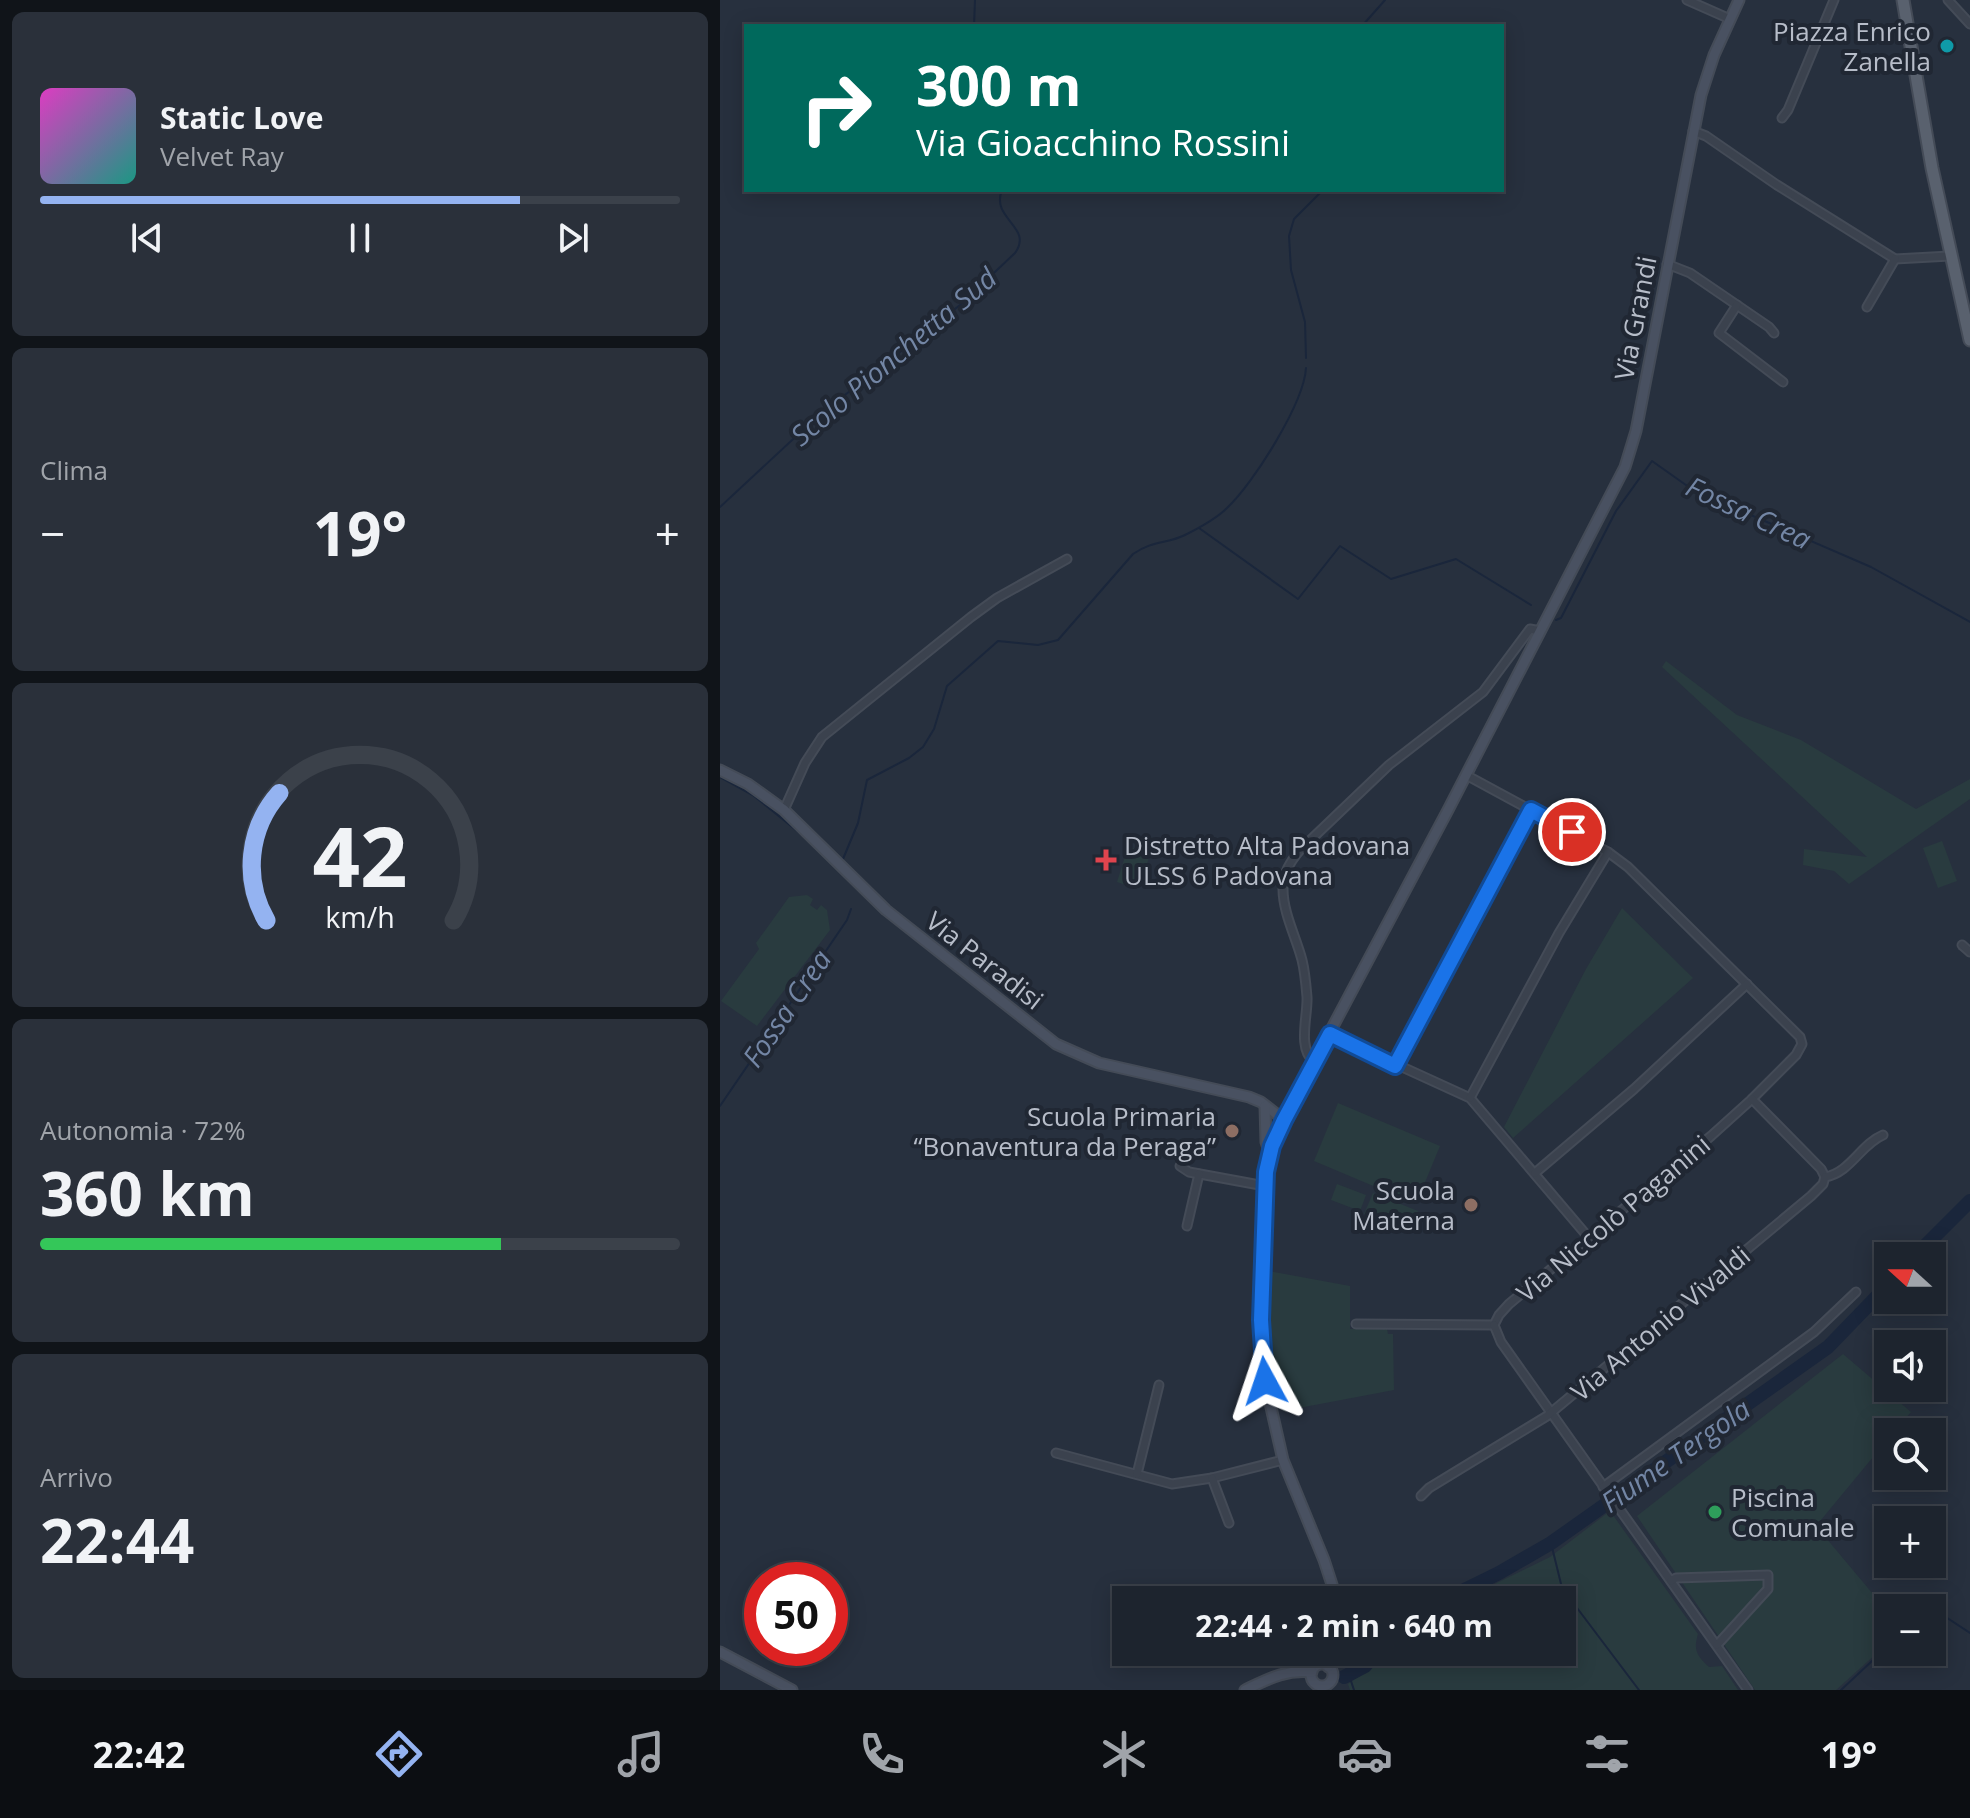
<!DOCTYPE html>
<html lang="it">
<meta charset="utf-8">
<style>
:root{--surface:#1d242e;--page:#2a303a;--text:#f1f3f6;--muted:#a0a4aa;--line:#3b414a;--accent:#94b3f1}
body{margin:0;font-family:"Open Sans",sans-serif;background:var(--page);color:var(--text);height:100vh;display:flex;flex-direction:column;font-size:30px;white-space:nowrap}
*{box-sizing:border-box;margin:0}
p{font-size:26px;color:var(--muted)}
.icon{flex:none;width:44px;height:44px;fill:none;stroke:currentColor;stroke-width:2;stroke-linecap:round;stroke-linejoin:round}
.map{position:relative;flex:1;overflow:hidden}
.details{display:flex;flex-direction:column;gap:12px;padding:12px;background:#101419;width:720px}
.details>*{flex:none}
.banner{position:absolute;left:24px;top:24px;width:760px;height:168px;border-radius:0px;box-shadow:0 4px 20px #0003,0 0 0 2px var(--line);background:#00695c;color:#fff;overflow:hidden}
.needle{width:52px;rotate:291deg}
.fabs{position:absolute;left:1154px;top:1242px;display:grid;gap:16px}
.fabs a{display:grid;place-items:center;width:72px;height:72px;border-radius:0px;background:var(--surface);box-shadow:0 4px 20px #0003,0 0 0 2px var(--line);font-size:40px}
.speed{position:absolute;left:24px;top:1562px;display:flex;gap:16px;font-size:40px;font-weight:700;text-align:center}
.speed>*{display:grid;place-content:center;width:104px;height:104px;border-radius:50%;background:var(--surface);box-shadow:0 4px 20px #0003,0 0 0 2px var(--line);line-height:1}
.speed .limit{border:12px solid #d22;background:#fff;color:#111}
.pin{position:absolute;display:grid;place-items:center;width:68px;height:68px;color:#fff;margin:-34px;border:4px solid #fff;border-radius:50%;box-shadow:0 2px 8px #0007}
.me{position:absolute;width:88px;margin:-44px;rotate:355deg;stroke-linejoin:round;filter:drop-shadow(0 0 6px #0008)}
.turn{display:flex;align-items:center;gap:28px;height:168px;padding:0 40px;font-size:36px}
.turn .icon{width:104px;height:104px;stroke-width:2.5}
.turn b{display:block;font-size:56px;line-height:68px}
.big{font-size:60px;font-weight:700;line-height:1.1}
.details .tile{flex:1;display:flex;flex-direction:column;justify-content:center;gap:12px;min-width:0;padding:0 28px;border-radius:12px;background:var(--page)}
.details .dial{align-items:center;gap:0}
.dial svg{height:208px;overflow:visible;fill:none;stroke:var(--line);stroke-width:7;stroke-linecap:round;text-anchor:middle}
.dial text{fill:var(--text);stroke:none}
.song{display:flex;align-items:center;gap:24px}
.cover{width:96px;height:96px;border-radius:12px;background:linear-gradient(135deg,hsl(310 70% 55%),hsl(170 70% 35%))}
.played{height:8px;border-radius:4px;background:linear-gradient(90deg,var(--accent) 75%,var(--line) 75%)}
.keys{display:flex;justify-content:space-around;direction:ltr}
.heat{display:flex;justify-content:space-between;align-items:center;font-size:44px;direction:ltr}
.charge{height:12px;border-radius:6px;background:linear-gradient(90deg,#34c759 72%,var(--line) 0)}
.trip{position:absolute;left:392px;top:1586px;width:464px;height:80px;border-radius:0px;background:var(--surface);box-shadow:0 4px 20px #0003,0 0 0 2px var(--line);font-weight:700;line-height:80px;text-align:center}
.dock{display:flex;height:128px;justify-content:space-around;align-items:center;background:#0c0e12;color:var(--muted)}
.dock .icon{width:56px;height:56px}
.dock .selected{color:var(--accent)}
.dock b{font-size:36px;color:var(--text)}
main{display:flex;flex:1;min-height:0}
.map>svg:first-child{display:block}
.green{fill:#293b3f}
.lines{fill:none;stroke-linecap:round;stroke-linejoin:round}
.stream{stroke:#1a263b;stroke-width:2}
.river{stroke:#1a263b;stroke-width:14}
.street-casing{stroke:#444b57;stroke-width:11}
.secondary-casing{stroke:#444b57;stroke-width:13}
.primary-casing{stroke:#444b57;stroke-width:15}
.street{stroke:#3b424e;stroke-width:7}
.secondary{stroke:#495161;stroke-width:9}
.primary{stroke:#59616e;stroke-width:11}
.route-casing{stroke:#114b97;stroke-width:20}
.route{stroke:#1a73e8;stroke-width:14}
.culture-dot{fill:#0f9aa8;stroke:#202733;stroke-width:3}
.health-dot{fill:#e0444e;stroke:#202733;stroke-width:3}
.education-dot{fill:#8d6e63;stroke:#202733;stroke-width:3}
.leisure-dot{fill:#2e9e5b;stroke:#202733;stroke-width:3}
.labels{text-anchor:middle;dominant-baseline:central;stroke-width:8;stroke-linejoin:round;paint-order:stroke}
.poi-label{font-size:26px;fill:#b7bdc9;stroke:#202733;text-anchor:end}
.street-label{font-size:26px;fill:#b7bdc9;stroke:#202733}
.water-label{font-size:28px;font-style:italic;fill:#7386a5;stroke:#202733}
</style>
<main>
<section class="details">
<div class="tile">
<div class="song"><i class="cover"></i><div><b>Static Love</b><p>Velvet Ray</p></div></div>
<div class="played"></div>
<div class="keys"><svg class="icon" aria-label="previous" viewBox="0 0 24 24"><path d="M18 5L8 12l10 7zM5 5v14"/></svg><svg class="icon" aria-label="pause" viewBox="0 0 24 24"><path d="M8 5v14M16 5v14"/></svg><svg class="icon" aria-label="next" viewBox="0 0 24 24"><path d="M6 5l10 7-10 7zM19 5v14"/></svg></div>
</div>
<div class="tile"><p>Clima</p>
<div class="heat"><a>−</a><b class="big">19°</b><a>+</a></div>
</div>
<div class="tile dial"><svg viewBox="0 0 100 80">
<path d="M14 69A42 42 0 1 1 86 69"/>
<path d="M14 69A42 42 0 0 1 19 20" stroke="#94b3f1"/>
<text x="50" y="56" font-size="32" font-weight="700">42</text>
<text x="50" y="72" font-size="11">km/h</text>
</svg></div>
<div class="tile"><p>Autonomia · 72%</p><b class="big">360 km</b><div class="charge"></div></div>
<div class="tile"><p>Arrivo</p><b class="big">22:44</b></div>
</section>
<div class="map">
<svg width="1250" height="1690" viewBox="0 0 1250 1690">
<rect width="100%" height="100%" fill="#27303e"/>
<g class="green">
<polygon points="946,661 1017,715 1081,740 1196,809 1250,779 1250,799 1129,884 1114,871 1083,865 1084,849 1147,857 942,667"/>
<polygon points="1222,841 1237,881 1218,888 1203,848"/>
<polygon points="411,847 430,855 418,889 397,882 407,850"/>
<polygon points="87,895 93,899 90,905 97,910 101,905 107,910 110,930 37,1026 1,1001 39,949 36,943 69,897"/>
<polygon points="902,908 973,978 793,1138 784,1127 866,969"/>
<polygon points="618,1103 720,1146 696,1204 594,1161"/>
<polygon points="617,1184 646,1195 640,1211 611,1200"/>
<polygon points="653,1193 698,1211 689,1232 644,1214"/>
<polygon points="549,1271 630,1286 630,1329 667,1329 668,1334 673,1334 674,1390 563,1411 552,1365"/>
<polygon points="1123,1354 1191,1412 1174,1432 1168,1432 1168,1439 1096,1526 1168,1612 1168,1643 1116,1690 1035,1690 917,1516"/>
<path d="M890 1511 978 1634C973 1650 977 1656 989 1667L1002 1666 1018 1690H630L628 1684 649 1669 663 1652H842V1600H742L830 1557Z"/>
</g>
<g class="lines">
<g class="stream">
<polyline points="254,26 255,0"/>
<polyline points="642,26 665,0"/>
<polyline points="586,358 585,322 571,270 569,236 574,219 603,190"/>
<path d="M0 507 98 416 240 305 295 253C314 227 270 219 282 190"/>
<polyline points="479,528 578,599 620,546 671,579 736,559 811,605"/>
<polyline points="836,620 841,618 896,511 932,461 973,490 1151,567 1250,622"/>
<polyline points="0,777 34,796 81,834"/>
<path d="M123 859 138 823 147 780 189 758 203 747 214 729 227 686 278 641 318 645 338 640 413 554C433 540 447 544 465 535 479 528 496 519 507 508 533 484 584 403 586 368"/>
<polyline points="0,1106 127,920 131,909"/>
<polyline points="831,1543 842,1588 919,1690"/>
<polyline points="1200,1608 1203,1603 1210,1607"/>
<polyline points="1212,1608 1250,1633"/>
<polyline points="629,1675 634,1690"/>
<polyline points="1121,1690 1168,1646"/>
</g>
<g class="river">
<polyline points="1195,1256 1250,1201"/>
<polyline points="724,1600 779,1573 831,1543 1108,1347 1168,1285"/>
<polyline points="624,1677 645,1666 657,1652"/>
</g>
<defs>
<g id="street">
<polyline points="967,0 1010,19"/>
<polyline points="1228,0 1250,24"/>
<polyline points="1062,118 1068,110 1114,0"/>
<polyline points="973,131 986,136 1057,185 1175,259 1230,256"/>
<polyline points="947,264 970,273 1049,327 1054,333"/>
<polyline points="1017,305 999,333 1063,382"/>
<polyline points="1147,307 1175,259"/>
<polyline points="746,775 888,852 908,867 1080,1037 1082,1044 1076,1055 1032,1099 991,1136 789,1304 779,1315 774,1325"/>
<polyline points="64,810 85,763 102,737 251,617 277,598 347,559"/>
<polyline points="1242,945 1250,952"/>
<polyline points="610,1034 750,1098 869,1238"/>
<path d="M594 1062C577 1048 588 1016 587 997 586 985 585 972 582 960 576 937 563 913 563 889 563 873 570 862 580 850L669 765 763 692 810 629 821 631"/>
<polyline points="675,1066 811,810"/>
<polyline points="750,1098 839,933 888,852"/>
<polyline points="1032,1099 1101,1169 1105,1177"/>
<polyline points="460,1166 469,1172 545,1186"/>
<polyline points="815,1173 914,1089 1027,984"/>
<polyline points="467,1226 479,1174"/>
<polyline points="636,1324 774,1325"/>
<polyline points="774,1325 781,1342 1028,1690"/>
<polyline points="336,1453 452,1484 492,1478 563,1460"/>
<polyline points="417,1474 439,1385"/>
<polyline points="492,1478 509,1523"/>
<polyline points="883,1487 1094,1332 1136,1292"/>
<path d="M701 1496 709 1488 827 1416 1091 1196 1103 1184 1105 1177C1130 1173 1141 1144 1163 1135"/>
<polyline points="951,1581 956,1578 1048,1575 1048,1589 997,1645"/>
</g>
<g id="secondary">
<polyline points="0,770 28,784 64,810 166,910 336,1044 379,1063 529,1097 541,1102 564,1120"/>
<polyline points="545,1106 546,1142 550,1154"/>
<polyline points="617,1600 604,1560 563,1460 545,1381 541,1320 543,1232 545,1186 550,1154 594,1062 728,810 905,467 916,431 981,95 994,55 1019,0"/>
<polyline points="0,1652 72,1690"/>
<circle cx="602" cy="1675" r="11"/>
<polyline points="608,1667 617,1652"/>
<path d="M525 1690C548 1679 566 1669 592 1672"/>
</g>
<polyline id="primary" points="1183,0 1212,168 1250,340"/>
</defs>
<use href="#street" class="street-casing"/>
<use href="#secondary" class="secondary-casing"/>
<use href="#primary" class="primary-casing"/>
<use href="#street" class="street"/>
<use href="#secondary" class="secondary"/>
<use href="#primary" class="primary"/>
</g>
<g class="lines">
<defs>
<polyline id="route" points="545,1381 541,1320 546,1172 552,1146 564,1120 610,1034 675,1066 811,810 852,832"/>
</defs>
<use href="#route" class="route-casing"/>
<use href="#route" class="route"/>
</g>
<circle class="culture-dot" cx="1227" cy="46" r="8"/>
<path class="health-dot" d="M382 848h8v8h8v8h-8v8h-8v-8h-8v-8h8z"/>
<g class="education-dot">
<circle cx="512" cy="1131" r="8"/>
<circle cx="751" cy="1205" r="8"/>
</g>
<circle class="leisure-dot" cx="995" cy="1512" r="8"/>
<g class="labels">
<g class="poi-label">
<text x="1211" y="31">Piazza Enrico<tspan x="1211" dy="30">Zanella</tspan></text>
<text x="404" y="845" text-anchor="start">Distretto Alta Padovana<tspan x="404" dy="30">ULSS 6 Padovana</tspan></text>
<text x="496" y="1116">Scuola Primaria<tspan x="496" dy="30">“Bonaventura da Peraga”</tspan></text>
<text x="735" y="1190">Scuola<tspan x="735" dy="30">Materna</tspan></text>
<text x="1011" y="1497" text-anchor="start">Piscina<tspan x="1011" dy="30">Comunale</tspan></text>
</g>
<g class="street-label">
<text transform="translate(915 318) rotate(-79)">Via Grandi</text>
<text transform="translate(265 960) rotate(38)">Via Paradisi</text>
<text transform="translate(893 1218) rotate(-40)">Via Niccolò Paganini</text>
<text transform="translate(940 1323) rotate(-40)">Via Antonio Vivaldi</text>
</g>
<g class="water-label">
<text transform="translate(173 356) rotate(-40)">Scolo Pionchetta Sud</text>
<text transform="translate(1029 512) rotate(25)">Fossa Crea</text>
<text transform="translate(66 1008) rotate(-56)">Fossa Crea</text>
<text transform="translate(955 1455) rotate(-35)">Fiume Tergola</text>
</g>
</g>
</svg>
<div class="fabs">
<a><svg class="needle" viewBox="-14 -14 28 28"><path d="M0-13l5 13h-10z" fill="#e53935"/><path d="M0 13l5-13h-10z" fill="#a0a4aa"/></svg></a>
<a><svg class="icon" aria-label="sound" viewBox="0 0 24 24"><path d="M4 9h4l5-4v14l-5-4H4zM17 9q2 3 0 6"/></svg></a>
<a><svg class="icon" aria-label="search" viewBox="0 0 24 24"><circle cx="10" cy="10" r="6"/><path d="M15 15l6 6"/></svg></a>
<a>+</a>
<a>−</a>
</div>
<div class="speed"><div class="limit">50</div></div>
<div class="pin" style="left:852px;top:832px;background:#d93025"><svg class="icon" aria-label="arrive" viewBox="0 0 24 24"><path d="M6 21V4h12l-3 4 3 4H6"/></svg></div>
<svg class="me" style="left:545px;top:1381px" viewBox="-20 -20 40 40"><path d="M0-17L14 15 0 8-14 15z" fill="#1a73e8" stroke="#fff" stroke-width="4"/></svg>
<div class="trip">22:44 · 2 min · 640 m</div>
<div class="banner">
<div class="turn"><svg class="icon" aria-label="right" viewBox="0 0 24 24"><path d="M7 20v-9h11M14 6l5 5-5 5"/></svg><div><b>300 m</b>Via Gioacchino Rossini</div></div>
</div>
</div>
</main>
<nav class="dock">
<b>22:42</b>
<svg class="icon selected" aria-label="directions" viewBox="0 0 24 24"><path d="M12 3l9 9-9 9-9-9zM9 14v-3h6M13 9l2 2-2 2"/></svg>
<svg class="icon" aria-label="music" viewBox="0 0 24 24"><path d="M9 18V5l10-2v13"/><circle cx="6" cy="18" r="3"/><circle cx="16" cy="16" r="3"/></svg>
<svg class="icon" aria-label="phone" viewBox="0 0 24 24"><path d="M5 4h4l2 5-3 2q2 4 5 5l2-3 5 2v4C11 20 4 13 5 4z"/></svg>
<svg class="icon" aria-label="climate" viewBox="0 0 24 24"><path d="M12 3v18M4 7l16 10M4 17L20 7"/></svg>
<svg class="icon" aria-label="car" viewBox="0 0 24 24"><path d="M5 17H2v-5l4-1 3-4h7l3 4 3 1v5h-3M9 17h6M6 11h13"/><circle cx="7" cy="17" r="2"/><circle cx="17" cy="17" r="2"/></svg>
<svg class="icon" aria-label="filters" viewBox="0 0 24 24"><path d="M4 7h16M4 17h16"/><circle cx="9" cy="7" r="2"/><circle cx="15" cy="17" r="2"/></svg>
<b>19°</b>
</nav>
